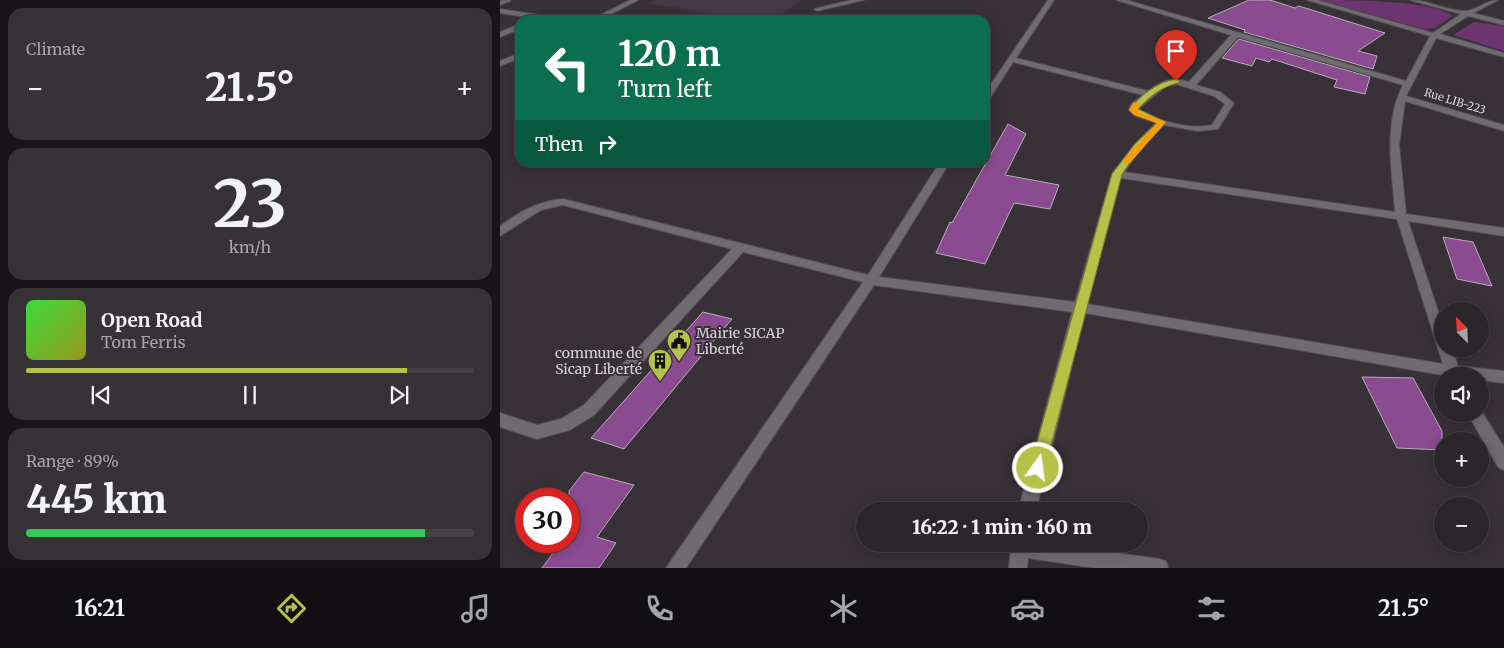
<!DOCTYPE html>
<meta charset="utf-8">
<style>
:root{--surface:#2a262a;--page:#363236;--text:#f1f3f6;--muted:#a5a5a8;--line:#464347;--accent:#b6c148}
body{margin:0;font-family:Merriweather,serif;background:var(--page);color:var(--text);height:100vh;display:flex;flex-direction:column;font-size:19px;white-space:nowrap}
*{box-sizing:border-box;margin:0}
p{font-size:16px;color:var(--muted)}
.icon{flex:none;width:28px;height:28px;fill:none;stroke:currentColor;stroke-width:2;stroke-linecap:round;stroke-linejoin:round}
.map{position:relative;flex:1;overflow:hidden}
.sheet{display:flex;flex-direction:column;gap:8px;padding:8px;background:#171517;width:500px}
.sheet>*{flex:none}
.banner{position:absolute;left:15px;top:15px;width:475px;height:152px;border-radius:15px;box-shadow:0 2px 12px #0003,0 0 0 1px var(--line);background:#0b6e4f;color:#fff;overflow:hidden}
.needle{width:32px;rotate:336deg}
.fabs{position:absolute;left:934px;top:302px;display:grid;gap:10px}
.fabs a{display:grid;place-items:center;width:55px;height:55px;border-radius:50%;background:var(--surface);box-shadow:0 2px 12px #0003,0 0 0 1px var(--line);font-size:25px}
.speed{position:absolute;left:15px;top:488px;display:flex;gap:10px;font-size:25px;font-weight:700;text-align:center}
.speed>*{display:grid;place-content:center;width:65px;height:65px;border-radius:50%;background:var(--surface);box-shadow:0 2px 12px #0003,0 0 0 1px var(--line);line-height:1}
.speed .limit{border:8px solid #d22;background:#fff;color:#111}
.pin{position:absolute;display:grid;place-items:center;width:42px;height:42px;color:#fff;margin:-51px -21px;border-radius:50% 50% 50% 0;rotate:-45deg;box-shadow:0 0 5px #0007}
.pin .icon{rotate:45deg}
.me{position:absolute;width:55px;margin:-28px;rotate:14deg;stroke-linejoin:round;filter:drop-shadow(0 0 4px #0008)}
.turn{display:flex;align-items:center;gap:18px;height:105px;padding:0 20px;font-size:22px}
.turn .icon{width:65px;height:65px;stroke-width:2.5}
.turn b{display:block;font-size:35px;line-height:42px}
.then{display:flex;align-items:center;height:48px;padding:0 20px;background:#0003;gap:10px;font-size:19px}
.big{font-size:38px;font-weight:800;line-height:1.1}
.sheet .widget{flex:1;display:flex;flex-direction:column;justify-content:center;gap:8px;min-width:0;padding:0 18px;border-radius:15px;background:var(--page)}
.sheet .dial{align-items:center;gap:0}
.dial b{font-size:65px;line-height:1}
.song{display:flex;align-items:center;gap:15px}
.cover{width:60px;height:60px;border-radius:8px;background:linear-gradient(135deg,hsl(120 70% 55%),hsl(60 70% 35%))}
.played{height:5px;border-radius:2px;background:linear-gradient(90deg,var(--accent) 85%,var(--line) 85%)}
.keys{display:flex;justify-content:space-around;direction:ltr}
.heat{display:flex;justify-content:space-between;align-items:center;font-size:28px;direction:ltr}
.charge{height:8px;border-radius:4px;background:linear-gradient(90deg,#34c759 89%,var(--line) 0)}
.trip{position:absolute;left:356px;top:502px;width:292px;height:50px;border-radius:25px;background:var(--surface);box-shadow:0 2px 12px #0003,0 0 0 1px var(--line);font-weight:800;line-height:50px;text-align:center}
.menu{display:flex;height:80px;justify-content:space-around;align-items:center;background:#110f11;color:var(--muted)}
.menu .icon{width:35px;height:35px}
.menu .on{color:var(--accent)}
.menu b{font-size:22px;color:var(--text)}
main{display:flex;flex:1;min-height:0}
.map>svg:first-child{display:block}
.built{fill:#443a45}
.green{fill:#6c3571}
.building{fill:#8b4b91;stroke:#b5aeb5}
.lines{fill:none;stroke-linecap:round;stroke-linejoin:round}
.minor-casing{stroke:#544f54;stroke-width:2}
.minor{fill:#6f6c6f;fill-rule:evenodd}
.route{fill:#b6c148;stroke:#767d2f}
.slow{fill:#f59e0b}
.labels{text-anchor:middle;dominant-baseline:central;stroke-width:4;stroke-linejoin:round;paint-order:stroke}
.far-street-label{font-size:11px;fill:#d6d3d6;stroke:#383238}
.poi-label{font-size:14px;fill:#d6d3d6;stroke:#383238;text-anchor:start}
</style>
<main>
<section class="sheet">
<div class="widget"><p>Climate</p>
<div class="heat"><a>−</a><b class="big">21.5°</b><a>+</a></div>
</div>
<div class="widget dial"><b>23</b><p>km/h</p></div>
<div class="widget">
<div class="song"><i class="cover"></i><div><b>Open Road</b><p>Tom Ferris</p></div></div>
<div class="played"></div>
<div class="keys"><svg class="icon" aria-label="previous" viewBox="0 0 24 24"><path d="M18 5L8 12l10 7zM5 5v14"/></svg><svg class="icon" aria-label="pause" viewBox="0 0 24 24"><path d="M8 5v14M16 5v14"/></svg><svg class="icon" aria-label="next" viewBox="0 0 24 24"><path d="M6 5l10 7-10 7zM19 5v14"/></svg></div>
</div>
<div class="widget"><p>Range · 89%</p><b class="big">445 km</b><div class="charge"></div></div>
</section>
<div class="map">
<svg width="1004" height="568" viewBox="0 0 1004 568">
<rect width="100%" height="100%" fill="#383238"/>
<polygon class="built" points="155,0 302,0 273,20 245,20 149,3"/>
<g class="green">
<path d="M820 0C848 0 933 0 952 16L935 28 924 29Z"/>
<polygon points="974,22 1004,26 1004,51 953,35"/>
</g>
<g class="building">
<polygon points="749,0 770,0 795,8 799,6 885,33 858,51 877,56 873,69 744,32 745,30 708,18"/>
<polygon points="739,39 870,77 865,94 834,87 837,80 772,59 769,62 756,58 752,66 722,58"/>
<polygon points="508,124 526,134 505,175 559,185 550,209 514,203 485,264 436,253 450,222 452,223"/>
<polygon points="943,237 973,242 992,286 957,279"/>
<polygon points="203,312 232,319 124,449 91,438"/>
<polygon points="862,377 913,378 942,431 942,450 897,448"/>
<polygon points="84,472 134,485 97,537 116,543 99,568 42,568 62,541 69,541 69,491"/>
</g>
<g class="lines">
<defs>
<g id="minor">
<polygon points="11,0 10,1 0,5 0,1"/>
<polygon points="130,0 138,0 99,20 91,20"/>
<polygon points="352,0 364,0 317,11 314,9"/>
<path d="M548 0H554L516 58 648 91C663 80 671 77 689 82L731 35 616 0H626L906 81 930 36 807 0H817L933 33 961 14 910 0C929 0 946 11 965 11 976 11 986 0 998 0L973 13 1004 21V25L968 16 940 34 1004 53V57L936 38 906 96 1004 125V131L905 101 899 145 906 214 1004 228V236L908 221 942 323V349H952L958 366 1004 371V383L980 380V376H948L585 313 536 511H518L572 312 374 285 186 568H166L363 282 243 252 94 415 70 430 37 439 0 427V413L37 425 61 419 84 405 232 249 63 205 41 210 0 236V226C20 212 38 201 63 199L368 275 440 162H450L379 277 575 302 612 174 635 144 656 123 636 116 629 110 631 104 643 95 513 62 488 101 485 102V93ZM738 37 903 85C883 123 892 171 895 212L624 172 641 148 664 125 698 131 718 129 734 103 720 92 696 85ZM676 84 714 96 725 104 712 125C690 130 656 121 638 109L666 86ZM621 178 897 219 943 364 587 304Z"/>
<polygon points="0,9 60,18 63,20 46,20 0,13"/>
<polygon points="20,24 20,29 0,37 0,32"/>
<polygon points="20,53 20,58 0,66 0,61"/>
<polygon points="980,409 1004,447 1004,470 998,467 968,414 980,414"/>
<polygon points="511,544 553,544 659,559 666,561 668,568 595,568 528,558 527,568 509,568"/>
</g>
</defs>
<use href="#minor" class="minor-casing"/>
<use href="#minor" class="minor"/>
</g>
<path class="route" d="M676 79 680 81 678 83C661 87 650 96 638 109L666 122 641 147 622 174 545 468 543 473 538 475 532 473 530 468 612 174 635 144 657 123 629 110C642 94 656 83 676 79Z"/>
<polygon class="slow" points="634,102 641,104 637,109 639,112 666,122 630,163 624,163 624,159 657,123 634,115 629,110"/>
<defs>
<symbol id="civic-pin" viewBox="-11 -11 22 30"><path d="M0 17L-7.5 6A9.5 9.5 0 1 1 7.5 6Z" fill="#b6c148" stroke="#383238"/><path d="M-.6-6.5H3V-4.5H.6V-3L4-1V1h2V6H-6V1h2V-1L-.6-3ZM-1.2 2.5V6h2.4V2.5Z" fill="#111"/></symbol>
<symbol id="building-pin" viewBox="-11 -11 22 30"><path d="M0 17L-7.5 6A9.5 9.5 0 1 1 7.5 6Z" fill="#b6c148" stroke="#383238"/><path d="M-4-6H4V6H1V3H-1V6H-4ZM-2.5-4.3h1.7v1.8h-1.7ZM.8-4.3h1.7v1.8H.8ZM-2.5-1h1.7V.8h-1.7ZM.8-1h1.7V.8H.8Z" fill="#111"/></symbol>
</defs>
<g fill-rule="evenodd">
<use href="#civic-pin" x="165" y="327" width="28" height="38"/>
<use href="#building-pin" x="146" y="347" width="28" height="38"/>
</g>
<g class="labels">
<g class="far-street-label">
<text transform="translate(955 101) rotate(17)">Rue LIB-223</text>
</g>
<g class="poi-label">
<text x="196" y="333">Mairie SICAP<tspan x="196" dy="16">Liberté</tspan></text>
<text x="142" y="353" text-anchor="end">commune de<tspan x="142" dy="16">Sicap Liberté</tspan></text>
</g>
</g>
</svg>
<div class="fabs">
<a><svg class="needle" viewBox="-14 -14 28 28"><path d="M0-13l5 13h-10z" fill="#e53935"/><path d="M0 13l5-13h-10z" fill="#a5a5a8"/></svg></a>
<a><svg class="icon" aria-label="sound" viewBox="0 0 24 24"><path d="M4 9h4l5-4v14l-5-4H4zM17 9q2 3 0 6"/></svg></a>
<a>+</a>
<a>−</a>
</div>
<div class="speed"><div class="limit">30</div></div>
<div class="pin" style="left:676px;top:81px;background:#d93025"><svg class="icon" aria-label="arrive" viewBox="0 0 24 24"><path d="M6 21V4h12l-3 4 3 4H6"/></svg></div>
<svg class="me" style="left:538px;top:468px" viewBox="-20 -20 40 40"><circle r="17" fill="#b6c148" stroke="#fff" stroke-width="3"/><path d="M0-11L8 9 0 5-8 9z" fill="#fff"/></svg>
<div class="trip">16:22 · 1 min · 160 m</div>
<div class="banner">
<div class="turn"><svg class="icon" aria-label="left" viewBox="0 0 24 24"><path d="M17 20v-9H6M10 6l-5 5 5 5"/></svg><div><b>120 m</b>Turn left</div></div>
<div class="then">Then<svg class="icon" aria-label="right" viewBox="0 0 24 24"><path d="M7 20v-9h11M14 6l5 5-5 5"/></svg></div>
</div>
</div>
</main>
<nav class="menu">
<b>16:21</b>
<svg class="icon on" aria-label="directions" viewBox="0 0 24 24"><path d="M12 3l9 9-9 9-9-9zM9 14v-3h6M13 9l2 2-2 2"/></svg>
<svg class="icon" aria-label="music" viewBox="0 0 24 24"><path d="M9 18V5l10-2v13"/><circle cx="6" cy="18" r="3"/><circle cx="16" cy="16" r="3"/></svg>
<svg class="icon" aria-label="phone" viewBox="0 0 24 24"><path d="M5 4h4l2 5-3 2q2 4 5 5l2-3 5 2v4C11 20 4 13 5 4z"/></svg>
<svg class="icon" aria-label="climate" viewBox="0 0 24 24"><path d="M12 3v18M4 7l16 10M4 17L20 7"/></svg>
<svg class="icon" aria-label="car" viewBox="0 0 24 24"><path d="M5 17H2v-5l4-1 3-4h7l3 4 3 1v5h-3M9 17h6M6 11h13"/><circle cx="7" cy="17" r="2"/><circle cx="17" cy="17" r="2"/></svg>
<svg class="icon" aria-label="filters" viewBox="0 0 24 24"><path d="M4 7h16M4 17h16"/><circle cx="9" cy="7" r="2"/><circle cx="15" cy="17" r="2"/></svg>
<b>21.5°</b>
</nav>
